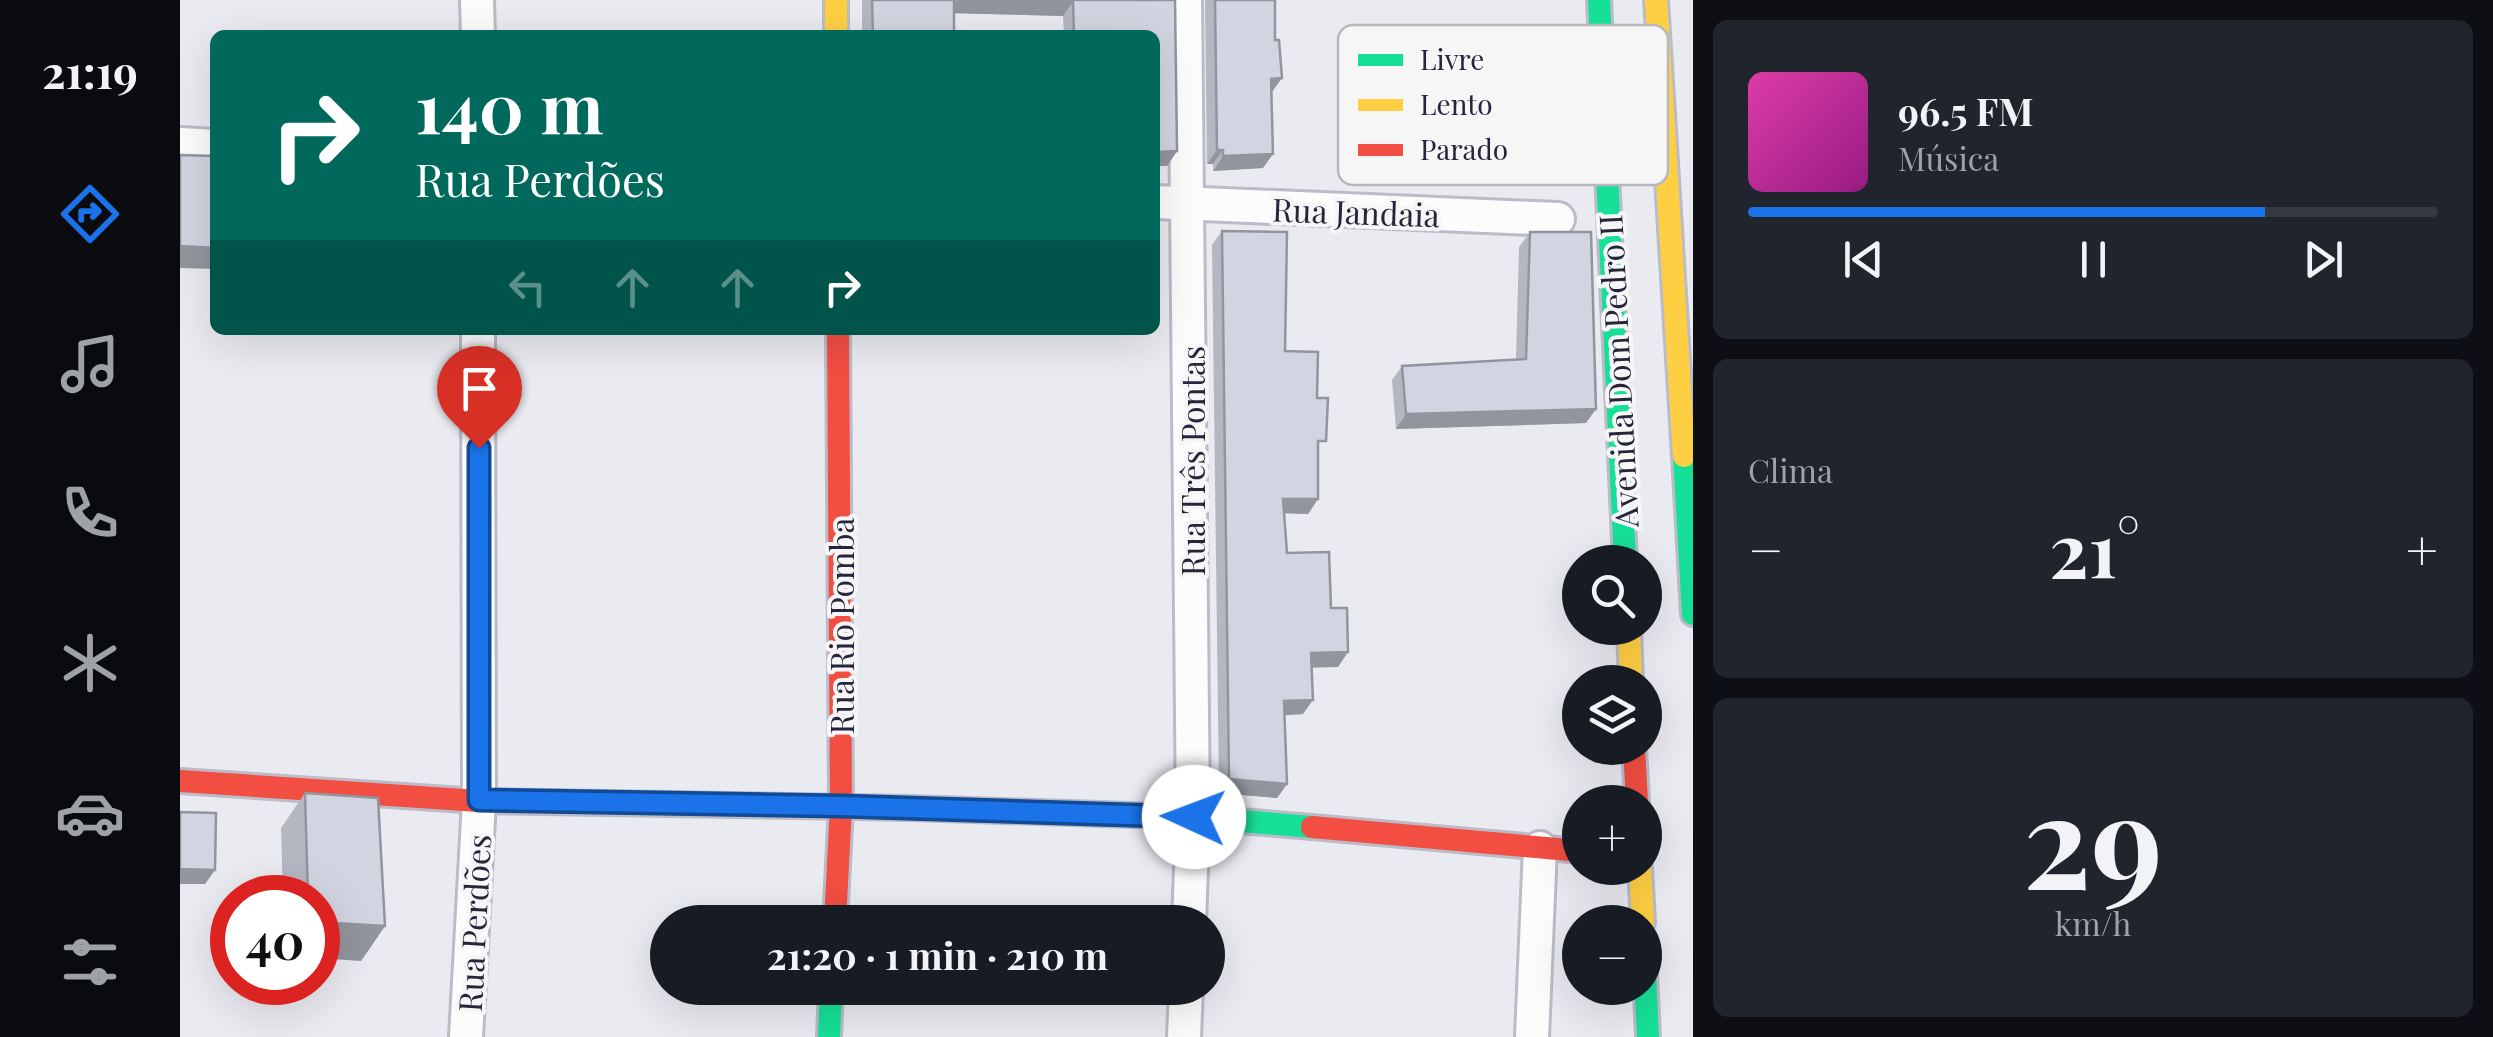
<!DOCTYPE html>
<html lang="pt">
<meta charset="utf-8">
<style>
:root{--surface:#171b24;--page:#20242c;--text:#f1f3f6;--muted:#9ea1a6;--line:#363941;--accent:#1a73e8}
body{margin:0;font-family:"Playfair Display",serif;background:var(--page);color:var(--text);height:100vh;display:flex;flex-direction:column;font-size:38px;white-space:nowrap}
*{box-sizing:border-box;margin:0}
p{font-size:32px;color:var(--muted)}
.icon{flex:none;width:55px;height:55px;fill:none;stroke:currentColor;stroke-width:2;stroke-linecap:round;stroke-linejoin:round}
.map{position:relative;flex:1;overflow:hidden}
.panel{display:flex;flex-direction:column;gap:20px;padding:20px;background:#0d0f14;width:800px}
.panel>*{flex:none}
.top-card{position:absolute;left:30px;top:30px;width:950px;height:305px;border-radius:15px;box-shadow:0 10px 40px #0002;background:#00695c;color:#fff;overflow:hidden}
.fabs{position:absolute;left:1382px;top:545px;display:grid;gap:20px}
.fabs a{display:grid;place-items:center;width:100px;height:100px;border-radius:50%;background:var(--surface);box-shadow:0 10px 40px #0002;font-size:50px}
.speed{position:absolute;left:30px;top:875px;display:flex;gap:20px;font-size:50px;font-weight:700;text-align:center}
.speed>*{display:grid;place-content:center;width:130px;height:130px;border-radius:50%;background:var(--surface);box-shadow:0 10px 40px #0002;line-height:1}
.speed .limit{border:15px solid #d22;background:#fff;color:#111}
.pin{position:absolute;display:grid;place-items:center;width:85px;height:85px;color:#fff;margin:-102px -42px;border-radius:50% 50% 50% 0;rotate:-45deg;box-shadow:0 0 10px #0007}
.pin .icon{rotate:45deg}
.me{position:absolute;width:110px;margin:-55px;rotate:272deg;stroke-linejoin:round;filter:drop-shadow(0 0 8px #0008)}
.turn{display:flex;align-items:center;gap:35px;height:210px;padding:0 40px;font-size:45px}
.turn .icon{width:130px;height:130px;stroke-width:2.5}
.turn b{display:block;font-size:70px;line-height:85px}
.lanes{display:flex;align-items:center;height:95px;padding:0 40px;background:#0003;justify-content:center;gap:50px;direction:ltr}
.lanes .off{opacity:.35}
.big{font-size:75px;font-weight:700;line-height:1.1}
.panel .tile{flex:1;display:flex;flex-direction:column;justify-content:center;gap:15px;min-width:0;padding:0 35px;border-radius:15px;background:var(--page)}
.panel .dial{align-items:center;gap:0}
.dial b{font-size:130px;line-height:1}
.song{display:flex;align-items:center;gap:30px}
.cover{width:120px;height:120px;border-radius:15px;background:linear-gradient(135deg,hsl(320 70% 55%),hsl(310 70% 35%))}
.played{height:10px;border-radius:5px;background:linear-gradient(90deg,var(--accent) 75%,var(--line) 75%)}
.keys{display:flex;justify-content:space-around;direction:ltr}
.heat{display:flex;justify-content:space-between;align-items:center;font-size:55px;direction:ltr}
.trip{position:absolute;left:470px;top:905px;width:575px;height:100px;border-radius:50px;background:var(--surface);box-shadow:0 10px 40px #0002;font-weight:700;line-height:100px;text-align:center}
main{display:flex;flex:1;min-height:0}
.menu{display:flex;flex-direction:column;width:180px;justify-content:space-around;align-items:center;background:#090b0e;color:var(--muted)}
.menu .icon{width:70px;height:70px}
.menu .selected{color:var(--accent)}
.menu b{font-size:45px;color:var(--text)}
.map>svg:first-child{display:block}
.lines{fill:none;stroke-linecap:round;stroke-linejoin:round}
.street-casing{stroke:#bcbcc9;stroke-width:38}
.fast-casing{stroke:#bcbcc9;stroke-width:28}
.slow-casing{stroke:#bcbcc9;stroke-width:28}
.jam-casing{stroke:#bcbcc9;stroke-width:28}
.street{stroke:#fcfcfd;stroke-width:32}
.fast{stroke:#16e098;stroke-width:22}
.slow{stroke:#ffcf43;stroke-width:22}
.jam{stroke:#f24e42;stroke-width:22}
.wall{fill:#b4b7c2}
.shaded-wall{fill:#92959e}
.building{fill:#d1d5e1;stroke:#92959e;stroke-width:2.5}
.route-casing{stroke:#114b97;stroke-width:25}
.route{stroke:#1a73e8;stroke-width:18}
.labels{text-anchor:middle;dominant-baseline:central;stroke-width:8;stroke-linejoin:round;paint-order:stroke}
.street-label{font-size:32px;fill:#27253c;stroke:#f6f6f6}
.key{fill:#f6f6f6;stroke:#b8b7be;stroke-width:2.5}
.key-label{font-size:28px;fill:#27253c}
</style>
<main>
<nav class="menu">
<b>21:19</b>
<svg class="icon selected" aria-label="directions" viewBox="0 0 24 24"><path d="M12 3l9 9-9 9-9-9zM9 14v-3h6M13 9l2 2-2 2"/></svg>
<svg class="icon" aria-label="music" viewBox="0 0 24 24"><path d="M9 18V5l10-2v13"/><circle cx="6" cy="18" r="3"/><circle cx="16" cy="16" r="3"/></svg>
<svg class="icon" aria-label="phone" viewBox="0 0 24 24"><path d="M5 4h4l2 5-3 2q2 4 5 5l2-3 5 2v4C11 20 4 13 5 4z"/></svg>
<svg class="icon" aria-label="climate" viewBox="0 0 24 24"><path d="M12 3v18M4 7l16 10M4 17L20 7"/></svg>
<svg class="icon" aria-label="car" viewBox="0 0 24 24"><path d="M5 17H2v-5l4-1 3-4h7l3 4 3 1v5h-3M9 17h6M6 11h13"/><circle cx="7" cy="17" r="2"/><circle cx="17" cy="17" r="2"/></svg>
<svg class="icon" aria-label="filters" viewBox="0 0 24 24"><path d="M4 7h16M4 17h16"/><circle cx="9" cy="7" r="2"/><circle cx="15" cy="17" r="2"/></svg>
</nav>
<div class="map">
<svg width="1513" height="1037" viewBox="0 0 1513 1037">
<rect width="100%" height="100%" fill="#eaeaf1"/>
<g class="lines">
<defs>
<g id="street">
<polyline points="297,0 298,35"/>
<polyline points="1005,0 1013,817 1009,922"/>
<polyline points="0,144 35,146"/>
<polyline points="975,202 1378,219"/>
<polyline points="286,1037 299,801 298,330"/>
<polyline points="1004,1037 1006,988"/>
<polyline points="1352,1037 1360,848"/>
</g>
<g id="fast">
<polyline points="1419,0 1445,562"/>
<polyline points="1504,456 1513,614"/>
<polyline points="731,808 1013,817 1132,827"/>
<polyline points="1465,974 1468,1037"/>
<polyline points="649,1037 651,988"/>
</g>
<g id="slow">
<polyline points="656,0 656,35"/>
<polyline points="1476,0 1504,456"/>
<polyline points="1449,628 1451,682"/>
<polyline points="1460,868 1463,922"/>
</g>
<g id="jam">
<polyline points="1454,748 1457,802"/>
<polyline points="0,781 299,801 731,808"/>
<polyline points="1132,827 1400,851"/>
<polyline points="655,922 661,806 658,330"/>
</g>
</defs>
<use href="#street" class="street-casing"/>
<use href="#fast" class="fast-casing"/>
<use href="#slow" class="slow-casing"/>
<use href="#jam" class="jam-casing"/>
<use href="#street" class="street"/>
<use href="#fast" class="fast"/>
<use href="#slow" class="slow"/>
<use href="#jam" class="jam"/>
</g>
<g class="wall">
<polygon points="682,0 995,0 997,151 987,166 975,166 975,35 884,35 883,16 774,13 774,35 682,35"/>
<polygon points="1025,0 1095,0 1091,92 1083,168 1033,171 1033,164 1027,164"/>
<polygon points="1042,231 1105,351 1138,452 1138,499 1128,514 1104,513 1107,553 1151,608 1158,667 1132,667 1123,714 1105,715 1107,784 1097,798 1039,793 1032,245"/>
<polygon points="1350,232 1406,423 1216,429 1212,380 1222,366 1336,359 1339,247"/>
<polygon points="125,793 205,926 181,961 138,898 103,898 101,828"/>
</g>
<g class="shaded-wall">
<polygon points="774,0 817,0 893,2 883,16 764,13"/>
<polygon points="1102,78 1092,92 1091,79"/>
<polygon points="1037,150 1043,150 1033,164 1027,164"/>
<polygon points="997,151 987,166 975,166 975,152"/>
<polygon points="1093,154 1083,168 1033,171 1043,156"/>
<polygon points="0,246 35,248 35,269 0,268"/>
<polygon points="1416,409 1406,423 1216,429 1226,414"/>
<polygon points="1103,499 1138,499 1128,514 1093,513"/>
<polygon points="1168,652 1158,667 1121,668 1131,653"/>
<polygon points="1133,700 1123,714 1094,716 1104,701"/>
<polygon points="1049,779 1107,784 1097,798 1039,793"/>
<polygon points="0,869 35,870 25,884 0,884"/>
<polygon points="138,922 205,926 181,961 138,958"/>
</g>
<g class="building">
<polygon points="692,0 774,0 774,35 693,35"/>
<polygon points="817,0 995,0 997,151 975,152 975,35 894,35 893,2"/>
<polygon points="1035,0 1095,0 1095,40 1099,40 1102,78 1091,79 1093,154 1043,156 1043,150 1037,150"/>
<polygon points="0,155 35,156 35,248 0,246"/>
<polygon points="1042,231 1107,232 1105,351 1138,352 1137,398 1148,398 1146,441 1138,441 1138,499 1103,499 1107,553 1149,552 1151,608 1167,608 1168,652 1131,653 1133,700 1104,701 1107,784 1049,779"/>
<polygon points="1350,232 1411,232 1416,409 1226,414 1222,366 1346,359"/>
<polygon points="125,793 198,798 205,926 138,922 138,898 128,898"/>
<polygon points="0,812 36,813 35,870 0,869"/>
</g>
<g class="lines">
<defs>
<polyline id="route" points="299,448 299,800 661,806 1014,817"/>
</defs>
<use href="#route" class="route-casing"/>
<use href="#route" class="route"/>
</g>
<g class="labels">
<g class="street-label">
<text transform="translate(1176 211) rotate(2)">Rua Jandaia</text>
<text transform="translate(1437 371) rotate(-93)">Avenida Dom Pedro II</text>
<text transform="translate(1011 461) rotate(-90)">Rua Três Pontas</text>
<text transform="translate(660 626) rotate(-90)">Rua Rio Pomba</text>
<text transform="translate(293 923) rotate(-87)">Rua Perdões</text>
</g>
</g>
<rect x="1158" y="25" width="330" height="160" rx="15" class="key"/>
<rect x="1178" y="54" width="45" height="12" fill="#16e098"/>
<rect x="1178" y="99" width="45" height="12" fill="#ffcf43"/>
<rect x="1178" y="144" width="45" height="12" fill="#f24e42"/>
<g class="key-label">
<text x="1240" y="70">Livre</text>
<text x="1240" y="115">Lento</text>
<text x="1240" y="160">Parado</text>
</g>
</svg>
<div class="fabs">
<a><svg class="icon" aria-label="search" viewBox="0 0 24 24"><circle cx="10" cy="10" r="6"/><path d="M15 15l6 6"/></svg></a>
<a><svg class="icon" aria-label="layers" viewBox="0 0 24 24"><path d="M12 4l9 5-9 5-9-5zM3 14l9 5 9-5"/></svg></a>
<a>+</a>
<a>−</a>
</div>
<div class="speed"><div class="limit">40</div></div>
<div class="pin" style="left:299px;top:448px;background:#d93025"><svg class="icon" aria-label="arrive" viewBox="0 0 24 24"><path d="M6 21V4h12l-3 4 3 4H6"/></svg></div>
<svg class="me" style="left:1014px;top:817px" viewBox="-20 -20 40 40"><circle r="19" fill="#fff"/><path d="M0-13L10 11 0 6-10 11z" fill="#1a73e8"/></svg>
<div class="trip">21:20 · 1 min · 210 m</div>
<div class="top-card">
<div class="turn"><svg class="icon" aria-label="right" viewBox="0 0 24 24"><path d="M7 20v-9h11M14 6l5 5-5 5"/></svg><div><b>140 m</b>Rua Perdões</div></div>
<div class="lanes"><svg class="icon off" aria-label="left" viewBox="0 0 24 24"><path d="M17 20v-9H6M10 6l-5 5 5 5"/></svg><svg class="icon off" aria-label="ahead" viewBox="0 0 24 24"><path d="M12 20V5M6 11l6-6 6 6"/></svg><svg class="icon off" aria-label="ahead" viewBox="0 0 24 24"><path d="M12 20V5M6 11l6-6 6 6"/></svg><svg class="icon" aria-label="right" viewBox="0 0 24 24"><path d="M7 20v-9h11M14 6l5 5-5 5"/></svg></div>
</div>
</div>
<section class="panel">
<div class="tile">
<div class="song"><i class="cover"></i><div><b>96.5 FM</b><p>Música</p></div></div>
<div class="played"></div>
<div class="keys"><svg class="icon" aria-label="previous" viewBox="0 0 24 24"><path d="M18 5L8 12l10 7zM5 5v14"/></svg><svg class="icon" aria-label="pause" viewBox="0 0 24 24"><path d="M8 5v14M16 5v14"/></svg><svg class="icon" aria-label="next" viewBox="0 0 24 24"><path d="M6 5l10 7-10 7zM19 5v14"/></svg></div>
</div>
<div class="tile"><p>Clima</p>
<div class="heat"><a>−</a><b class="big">21°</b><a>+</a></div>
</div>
<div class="tile dial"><b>29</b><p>km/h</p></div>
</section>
</main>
